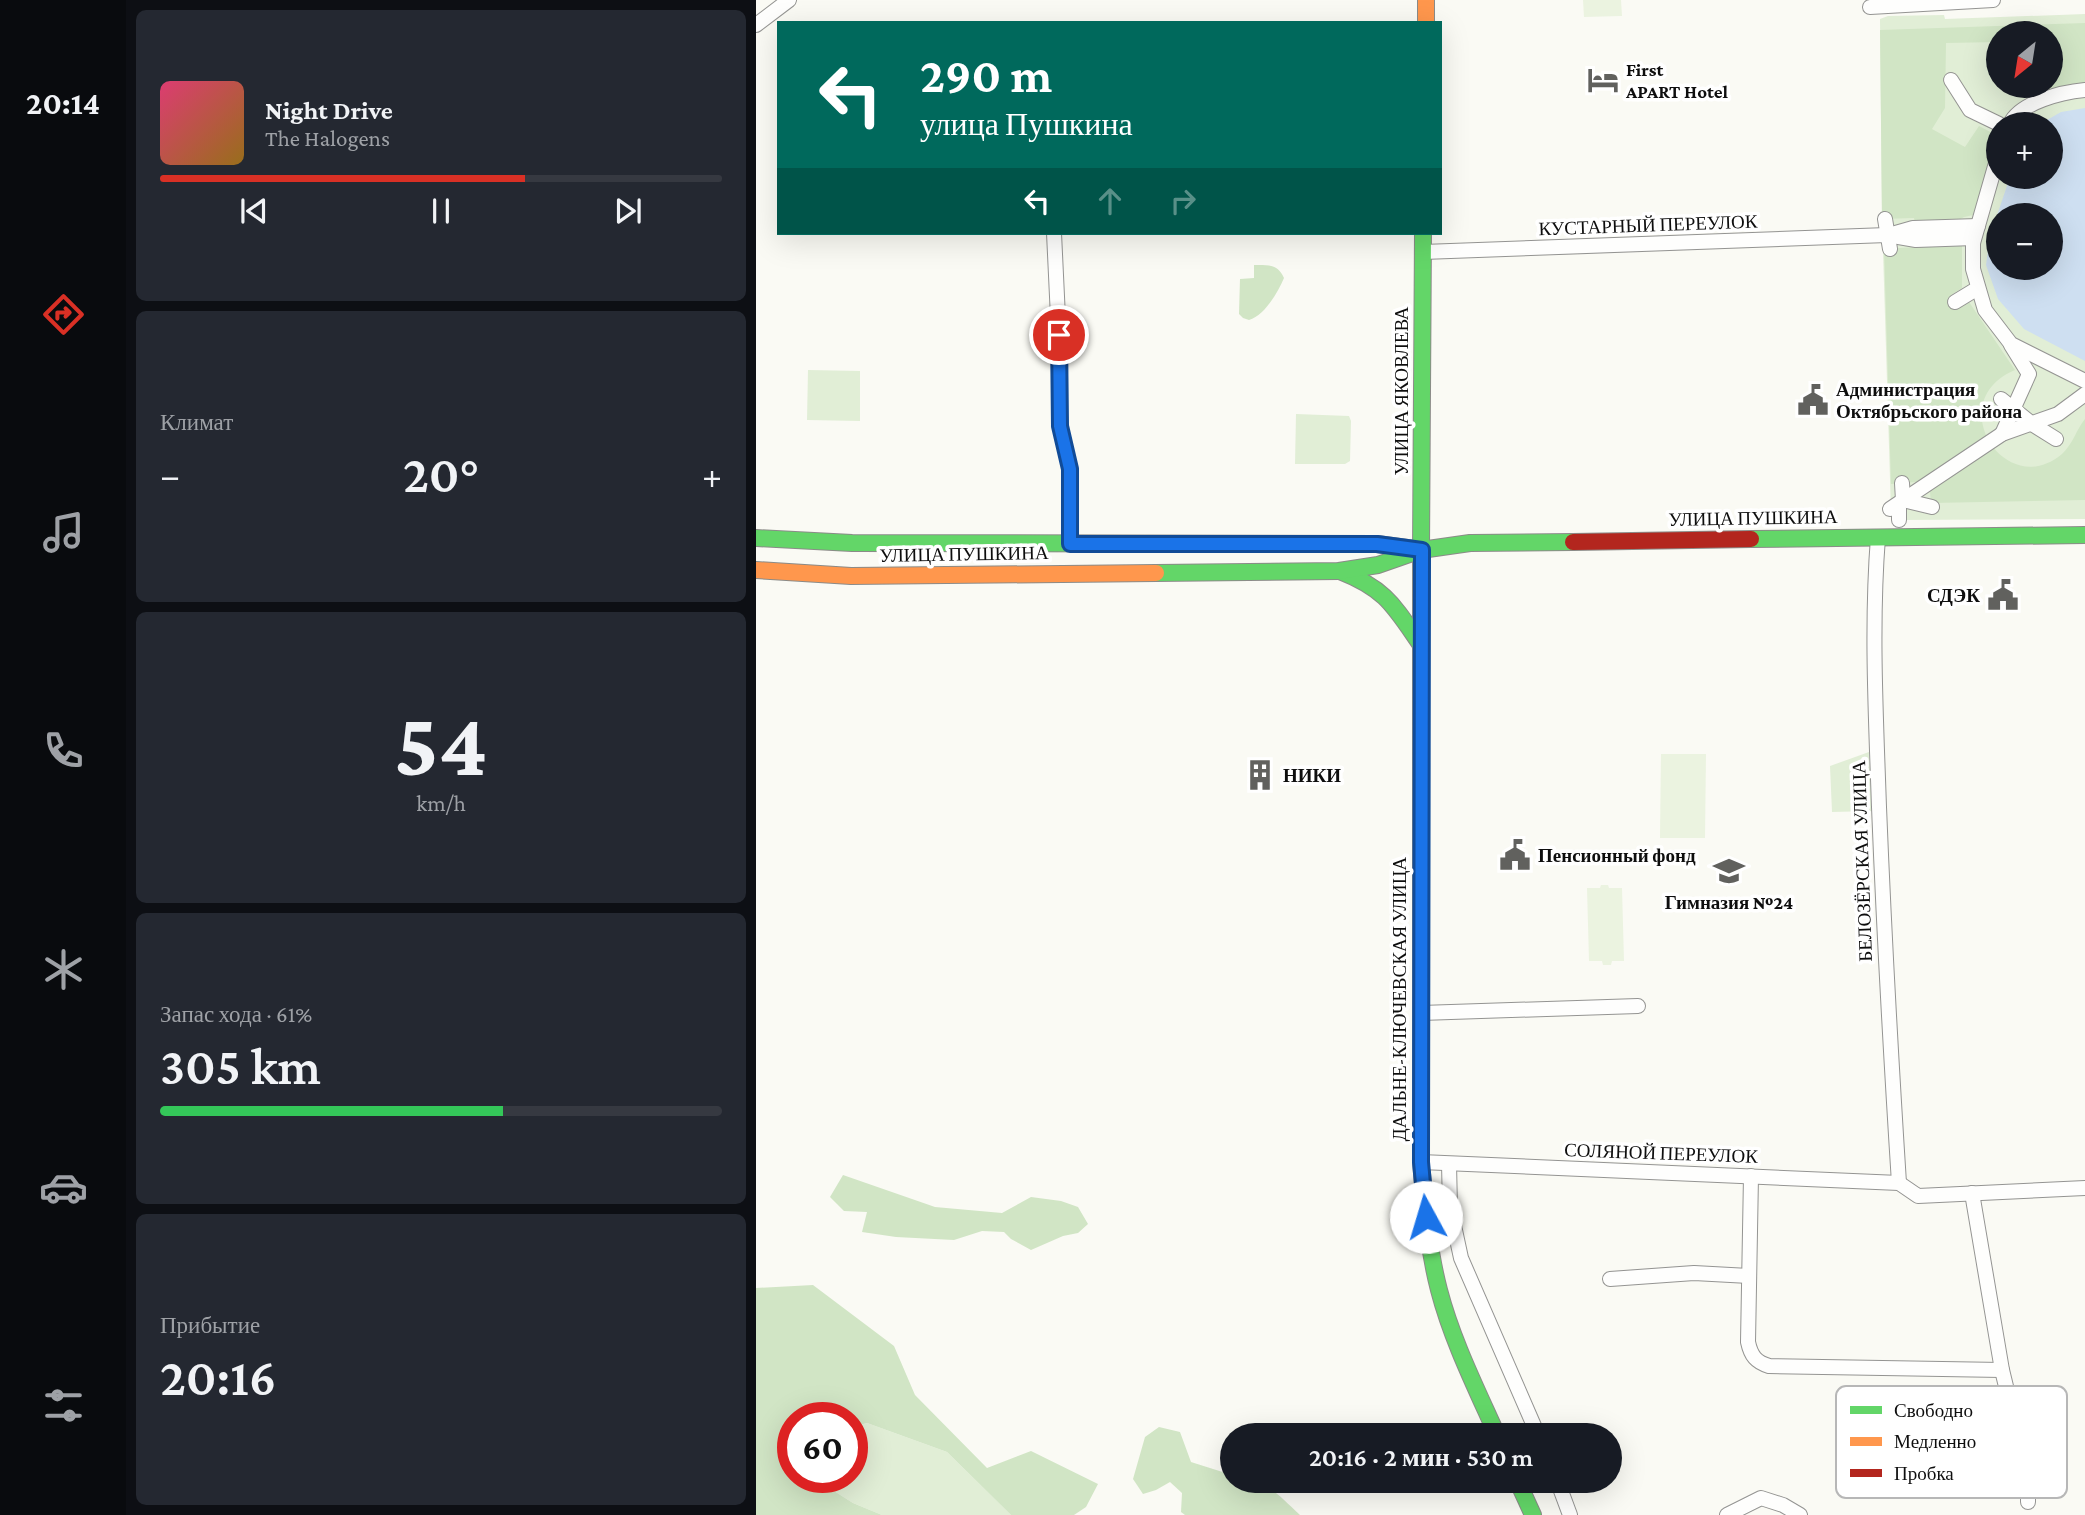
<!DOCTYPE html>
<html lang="ru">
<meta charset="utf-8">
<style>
:root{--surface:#171b24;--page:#242831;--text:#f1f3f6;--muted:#9ea1a6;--line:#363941;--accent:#d93025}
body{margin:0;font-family:"Crimson Pro",serif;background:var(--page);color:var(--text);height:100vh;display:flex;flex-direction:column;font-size:26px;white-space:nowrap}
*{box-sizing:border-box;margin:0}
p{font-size:23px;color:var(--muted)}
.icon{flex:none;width:38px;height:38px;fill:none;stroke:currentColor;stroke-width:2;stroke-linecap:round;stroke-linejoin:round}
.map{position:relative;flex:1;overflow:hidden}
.panel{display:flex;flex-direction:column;gap:10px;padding:10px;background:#0d0f14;width:630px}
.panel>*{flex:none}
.top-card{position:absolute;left:21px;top:21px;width:665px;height:214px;border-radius:0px;box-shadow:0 7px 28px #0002;background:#00695c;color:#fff;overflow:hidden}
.needle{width:46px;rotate:210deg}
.tools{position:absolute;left:1230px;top:21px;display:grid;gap:14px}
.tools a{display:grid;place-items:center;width:77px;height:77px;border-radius:50%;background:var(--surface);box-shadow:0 7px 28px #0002;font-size:35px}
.speed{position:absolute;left:21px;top:1402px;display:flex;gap:14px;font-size:35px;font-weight:700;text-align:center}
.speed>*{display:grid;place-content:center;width:91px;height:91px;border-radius:50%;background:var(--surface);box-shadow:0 7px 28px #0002;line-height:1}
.speed .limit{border:10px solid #d22;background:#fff;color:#111}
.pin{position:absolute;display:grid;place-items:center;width:60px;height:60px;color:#fff;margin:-30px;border:4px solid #fff;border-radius:50%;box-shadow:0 2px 7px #0007}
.me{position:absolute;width:77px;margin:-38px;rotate:354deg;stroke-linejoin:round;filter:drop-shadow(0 0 5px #0008)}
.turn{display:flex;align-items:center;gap:24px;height:147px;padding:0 28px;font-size:32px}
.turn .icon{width:91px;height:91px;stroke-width:2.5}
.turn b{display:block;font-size:49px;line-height:60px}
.lanes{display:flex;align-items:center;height:66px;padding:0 28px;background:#0003;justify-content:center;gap:35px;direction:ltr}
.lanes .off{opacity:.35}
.big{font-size:52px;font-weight:600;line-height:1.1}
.panel .tile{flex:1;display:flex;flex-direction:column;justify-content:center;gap:10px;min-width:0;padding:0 24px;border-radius:10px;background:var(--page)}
.panel .dial{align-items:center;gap:0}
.dial b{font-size:91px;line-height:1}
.song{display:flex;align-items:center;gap:21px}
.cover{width:84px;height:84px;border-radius:10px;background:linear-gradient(135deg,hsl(340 70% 55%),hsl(40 70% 35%))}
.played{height:7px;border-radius:4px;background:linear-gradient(90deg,var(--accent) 65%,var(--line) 65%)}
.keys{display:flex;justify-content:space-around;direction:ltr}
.heat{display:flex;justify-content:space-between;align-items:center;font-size:38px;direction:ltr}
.charge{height:10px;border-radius:5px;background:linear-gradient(90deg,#34c759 61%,var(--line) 0)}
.trip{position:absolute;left:464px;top:1423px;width:402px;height:70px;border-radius:35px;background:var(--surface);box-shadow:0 7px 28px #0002;font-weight:600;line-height:70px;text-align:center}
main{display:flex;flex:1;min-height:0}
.menu{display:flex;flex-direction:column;width:126px;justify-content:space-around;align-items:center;background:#090b0e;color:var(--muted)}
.menu .icon{width:49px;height:49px}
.menu .selected{color:var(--accent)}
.menu b{font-size:32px;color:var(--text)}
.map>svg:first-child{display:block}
.green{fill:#e1eed6;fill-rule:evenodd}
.forest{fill:#d1e5c5}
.pitch{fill:#ebf3e0}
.water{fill:#cedff1;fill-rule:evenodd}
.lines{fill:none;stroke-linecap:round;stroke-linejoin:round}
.street-casing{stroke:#949492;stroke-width:16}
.fast-casing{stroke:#8b8b88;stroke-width:18}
.slow-casing{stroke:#8b8b88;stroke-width:18}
.jam-casing{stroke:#8b8b88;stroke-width:18}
.street{stroke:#fefefd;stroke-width:14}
.fast{stroke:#63d668;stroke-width:16}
.slow{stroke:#ff974d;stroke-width:16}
.jam{stroke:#b3261e;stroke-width:16}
.route-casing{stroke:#114b97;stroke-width:18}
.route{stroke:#1a73e8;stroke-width:12}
.labels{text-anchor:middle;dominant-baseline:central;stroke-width:7;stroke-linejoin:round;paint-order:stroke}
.poi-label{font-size:19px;font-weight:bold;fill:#0e0e0e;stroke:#fff;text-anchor:start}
.street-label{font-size:19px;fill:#0e0e0e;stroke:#fff}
.key{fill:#fff;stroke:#b7b7b7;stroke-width:2}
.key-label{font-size:19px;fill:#0e0e0e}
</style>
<main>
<nav class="menu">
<b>20:14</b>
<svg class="icon selected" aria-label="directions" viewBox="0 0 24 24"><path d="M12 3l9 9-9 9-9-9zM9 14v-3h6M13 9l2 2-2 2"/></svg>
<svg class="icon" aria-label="music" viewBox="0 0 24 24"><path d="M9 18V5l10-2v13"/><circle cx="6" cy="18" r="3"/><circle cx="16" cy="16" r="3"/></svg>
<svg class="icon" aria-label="phone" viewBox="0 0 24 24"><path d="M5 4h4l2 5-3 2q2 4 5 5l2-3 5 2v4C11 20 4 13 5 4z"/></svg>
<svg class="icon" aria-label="climate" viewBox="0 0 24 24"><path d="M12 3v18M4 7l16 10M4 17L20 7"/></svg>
<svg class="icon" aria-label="car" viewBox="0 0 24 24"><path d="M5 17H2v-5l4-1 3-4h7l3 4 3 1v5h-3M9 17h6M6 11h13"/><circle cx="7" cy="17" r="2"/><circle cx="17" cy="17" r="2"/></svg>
<svg class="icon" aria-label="filters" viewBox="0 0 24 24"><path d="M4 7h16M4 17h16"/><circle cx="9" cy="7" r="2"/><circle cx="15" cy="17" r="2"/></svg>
</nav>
<section class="panel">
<div class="tile">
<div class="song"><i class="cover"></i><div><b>Night Drive</b><p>The Halogens</p></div></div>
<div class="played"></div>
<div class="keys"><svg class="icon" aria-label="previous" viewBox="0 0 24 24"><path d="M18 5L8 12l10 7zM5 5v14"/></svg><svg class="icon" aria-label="pause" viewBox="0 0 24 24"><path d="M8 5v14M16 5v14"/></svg><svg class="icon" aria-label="next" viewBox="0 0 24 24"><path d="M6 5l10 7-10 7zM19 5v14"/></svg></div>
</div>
<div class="tile"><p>Климат</p>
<div class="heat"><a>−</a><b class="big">20°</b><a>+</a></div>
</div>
<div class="tile dial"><b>54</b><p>km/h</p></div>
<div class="tile"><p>Запас хода · 61%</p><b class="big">305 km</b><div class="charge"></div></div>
<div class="tile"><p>Прибытие</p><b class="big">20:16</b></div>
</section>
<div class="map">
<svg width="1329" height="1515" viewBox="0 0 1329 1515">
<rect width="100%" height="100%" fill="#fafaf4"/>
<g class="green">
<path d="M1329 14V519L1143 520 1135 512 1126 219 1124 19 1132 16 1188 15 1189 19ZM1242 33H1295V86H1242ZM1242 124H1295V177H1242ZM1242 215H1295V268H1242Z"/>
<polygon points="52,370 104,371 104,421 51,420"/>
<polygon points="540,414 593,416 595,421 594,461 589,464 539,464"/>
<polygon points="1113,752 1116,811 1076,812 1074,766"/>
<polygon points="111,1423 191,1452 255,1515 126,1515 97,1503 56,1477 96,1477 96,1427"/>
</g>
<g class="forest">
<polygon points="1329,23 1329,85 1276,92 1276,86 1295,86 1295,33 1242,33 1242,42 1190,43 1189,108 1176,129 1209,147 1223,126 1242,136 1217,215 1208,217 1197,223 1159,224 1158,218 1126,219 1124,30"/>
<path d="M1160 243H1206V288L1195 295 1203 308 1213 302 1259 370C1185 401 1249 502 1306 454 1317 444 1320 430 1329 419V500L1175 503 1173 481 1135 484 1128 249 1160 247Z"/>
<path d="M498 265C512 265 522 264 528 278 522 292 509 315 493 320L487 318 483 314 484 279 498 278Z"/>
<polygon points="87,1175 179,1207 246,1213 275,1197 305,1201 322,1207 332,1224 322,1233 307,1236 275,1250 255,1239 248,1232 226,1231 198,1240 140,1237 106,1232 111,1212 88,1211 74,1197"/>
<polygon points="57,1285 138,1346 159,1395 231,1468 275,1451 342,1484 330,1507 318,1515 255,1515 191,1452 111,1423 96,1427 96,1418 37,1418 37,1477 56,1477 97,1503 126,1515 0,1515 0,1288"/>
<path d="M403 1427 424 1432 435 1462 476 1475V1480C512 1480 519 1492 544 1515H429L425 1512 426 1493 414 1482 400 1490 387 1494 377 1479 389 1437Z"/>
</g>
<g class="pitch">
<polygon points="827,0 865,0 866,16 828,17"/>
<polygon points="905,754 950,754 949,838 904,838"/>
<polygon points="845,885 852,885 853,888 866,888 868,961 856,961 855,965 847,965 846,961 833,961 831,888 844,888"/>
</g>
<path class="water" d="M1329 108V361L1268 329 1242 299 1230 265 1234 236 1254 177H1295V124H1284L1305 112ZM1242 215H1295V268H1242Z"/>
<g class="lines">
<defs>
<g id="street">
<polyline points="1114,7 1237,0"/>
<polyline points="0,25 33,0"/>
<polyline points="1195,80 1214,110 1243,124"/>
<path d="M1254 124C1264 102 1307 92 1329 90"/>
<polyline points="1242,156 1217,243 1217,269 1229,310 1255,344 1329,381"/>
<polyline points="1129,219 1134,249"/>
<polyline points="298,233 304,360 304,426 314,469 314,544"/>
<polyline points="1136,234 1157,228 1222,226"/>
<polyline points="667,252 1131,235 1160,240 1218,238"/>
<polyline points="1199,302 1222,288"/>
<polyline points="1245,399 1276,424 1300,439"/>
<polyline points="1246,434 1273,374 1255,345"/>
<polyline points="1146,483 1147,500 1176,507"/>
<polyline points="1143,508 1143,520"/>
<polyline points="1134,509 1246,434 1302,414 1329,394"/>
<path d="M1122 537C1115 627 1120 717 1123 807 1128 932 1135 1058 1143 1183"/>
<polyline points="665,1013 882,1006"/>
<polyline points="665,1162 1143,1183 1162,1196 1329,1188"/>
<polyline points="693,1164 694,1207 705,1258 782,1435"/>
<path d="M995 1176 992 1342C995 1356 1000 1362 1013 1366L1246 1370"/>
<polyline points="1216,1193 1246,1370 1272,1477 1272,1502"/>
<polyline points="854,1279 938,1273 993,1276"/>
<polyline points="801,1480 814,1515"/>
<polyline points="971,1515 1005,1498 1027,1505 1044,1515"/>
</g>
<g id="fast">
<polyline points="667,233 665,550 714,543 817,542"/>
<polyline points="0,538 96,543 621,544 659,549"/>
<polyline points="995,539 1329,535"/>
<path d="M665 550V1162C669 1205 672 1248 683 1290 696 1340 720 1388 741 1435"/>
<path d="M584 571C630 589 638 606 665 645"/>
<polyline points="400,573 583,571 622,565 665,550"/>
<polyline points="761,1480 777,1515"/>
</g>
<g id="slow">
<polyline points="670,0 670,23"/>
<polyline points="0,570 95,576 400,573"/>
</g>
<polyline id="jam" points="817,542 995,539"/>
</defs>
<use href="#street" class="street-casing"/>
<use href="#fast" class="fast-casing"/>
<use href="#slow" class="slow-casing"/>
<use href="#jam" class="jam-casing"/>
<use href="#street" class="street"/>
<use href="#fast" class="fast"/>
<use href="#slow" class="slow"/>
<use href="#jam" class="jam"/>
</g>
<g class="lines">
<defs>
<polyline id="route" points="303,335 304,426 314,469 314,544 621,544 666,550 665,1162 670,1217"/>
</defs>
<use href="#route" class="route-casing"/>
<use href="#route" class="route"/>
</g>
<defs>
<symbol id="hotel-bare" viewBox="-9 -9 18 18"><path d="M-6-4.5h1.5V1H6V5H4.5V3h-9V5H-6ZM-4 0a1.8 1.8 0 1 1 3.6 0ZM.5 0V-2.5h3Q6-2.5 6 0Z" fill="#61615e" stroke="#fff" stroke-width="2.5" paint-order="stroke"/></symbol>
<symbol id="civic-bare" viewBox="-9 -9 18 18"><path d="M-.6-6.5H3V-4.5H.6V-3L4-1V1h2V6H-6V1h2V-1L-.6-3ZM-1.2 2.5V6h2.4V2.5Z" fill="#61615e" stroke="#fff" stroke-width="2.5" paint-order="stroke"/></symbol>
<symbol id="building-bare" viewBox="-9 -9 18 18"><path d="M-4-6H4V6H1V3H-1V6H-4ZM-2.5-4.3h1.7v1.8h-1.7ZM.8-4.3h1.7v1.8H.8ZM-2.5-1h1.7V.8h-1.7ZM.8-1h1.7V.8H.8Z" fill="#61615e" stroke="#fff" stroke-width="2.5" paint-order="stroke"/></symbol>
<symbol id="school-bare" viewBox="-9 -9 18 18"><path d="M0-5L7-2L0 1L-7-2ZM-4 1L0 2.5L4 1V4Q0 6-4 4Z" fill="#61615e" stroke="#fff" stroke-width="2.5" paint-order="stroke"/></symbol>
</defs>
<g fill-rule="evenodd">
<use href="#hotel-bare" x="825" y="58" width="44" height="44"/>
<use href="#civic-bare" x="1035" y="378" width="44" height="44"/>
<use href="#civic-bare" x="1225" y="573" width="44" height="44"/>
<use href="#building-bare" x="482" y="753" width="44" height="44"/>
<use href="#civic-bare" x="737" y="833" width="44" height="44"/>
<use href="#school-bare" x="951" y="849" width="44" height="44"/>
</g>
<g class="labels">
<g class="poi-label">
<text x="870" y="69">First<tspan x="870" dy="22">APART Hotel</tspan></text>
<text x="1080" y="389">Администрация<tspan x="1080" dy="22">Октябрьского района</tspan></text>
<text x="1224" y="595" text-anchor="end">СДЭК</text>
<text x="527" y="775">НИКИ</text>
<text x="782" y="855">Пенсионный фонд</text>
<text x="973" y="902" text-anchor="middle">Гимназия №24</text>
</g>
<g class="street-label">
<text transform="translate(892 225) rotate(-2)">КУСТАРНЫЙ ПЕРЕУЛОК</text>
<text transform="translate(645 391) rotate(-90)">УЛИЦА ЯКОВЛЕВА</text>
<text transform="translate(997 518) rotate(-1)">УЛИЦА ПУШКИНА</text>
<text transform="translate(208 554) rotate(-1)">УЛИЦА ПУШКИНА</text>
<text transform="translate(1106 861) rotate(-92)">БЕЛОЗЁРСКАЯ УЛИЦА</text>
<text transform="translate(643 999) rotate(-90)">ДАЛЬНЕ-КЛЮЧЕВСКАЯ УЛИЦА</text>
<text transform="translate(905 1153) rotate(2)">СОЛЯНОЙ ПЕРЕУЛОК</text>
</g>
</g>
<rect x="1080" y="1386" width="231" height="112" rx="10" class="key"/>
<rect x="1094" y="1406" width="32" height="8" fill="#63d668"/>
<rect x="1094" y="1437" width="32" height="9" fill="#ff974d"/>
<rect x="1094" y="1469" width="32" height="8" fill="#b3261e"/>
<g class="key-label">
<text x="1138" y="1417">Свободно</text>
<text x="1138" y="1448">Медленно</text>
<text x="1138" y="1480">Пробка</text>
</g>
</svg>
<div class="tools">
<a><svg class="needle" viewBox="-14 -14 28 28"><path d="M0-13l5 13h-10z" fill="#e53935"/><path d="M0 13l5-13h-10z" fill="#9ea1a6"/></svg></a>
<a>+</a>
<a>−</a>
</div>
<div class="speed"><div class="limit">60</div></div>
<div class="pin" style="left:303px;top:335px;background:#d93025"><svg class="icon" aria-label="arrive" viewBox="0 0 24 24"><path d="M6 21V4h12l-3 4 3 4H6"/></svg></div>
<svg class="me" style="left:670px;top:1217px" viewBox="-20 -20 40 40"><circle r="19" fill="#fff"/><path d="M0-13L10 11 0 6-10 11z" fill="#1a73e8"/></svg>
<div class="trip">20:16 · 2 мин · 530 m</div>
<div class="top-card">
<div class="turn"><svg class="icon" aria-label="left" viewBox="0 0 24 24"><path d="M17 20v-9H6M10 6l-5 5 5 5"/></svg><div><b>290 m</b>улица Пушкина</div></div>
<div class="lanes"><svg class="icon" aria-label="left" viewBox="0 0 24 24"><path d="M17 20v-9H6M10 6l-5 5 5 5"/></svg><svg class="icon off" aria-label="ahead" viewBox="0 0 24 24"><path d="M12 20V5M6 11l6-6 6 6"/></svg><svg class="icon off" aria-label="right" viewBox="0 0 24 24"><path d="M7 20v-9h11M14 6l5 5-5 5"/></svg></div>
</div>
</div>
</main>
